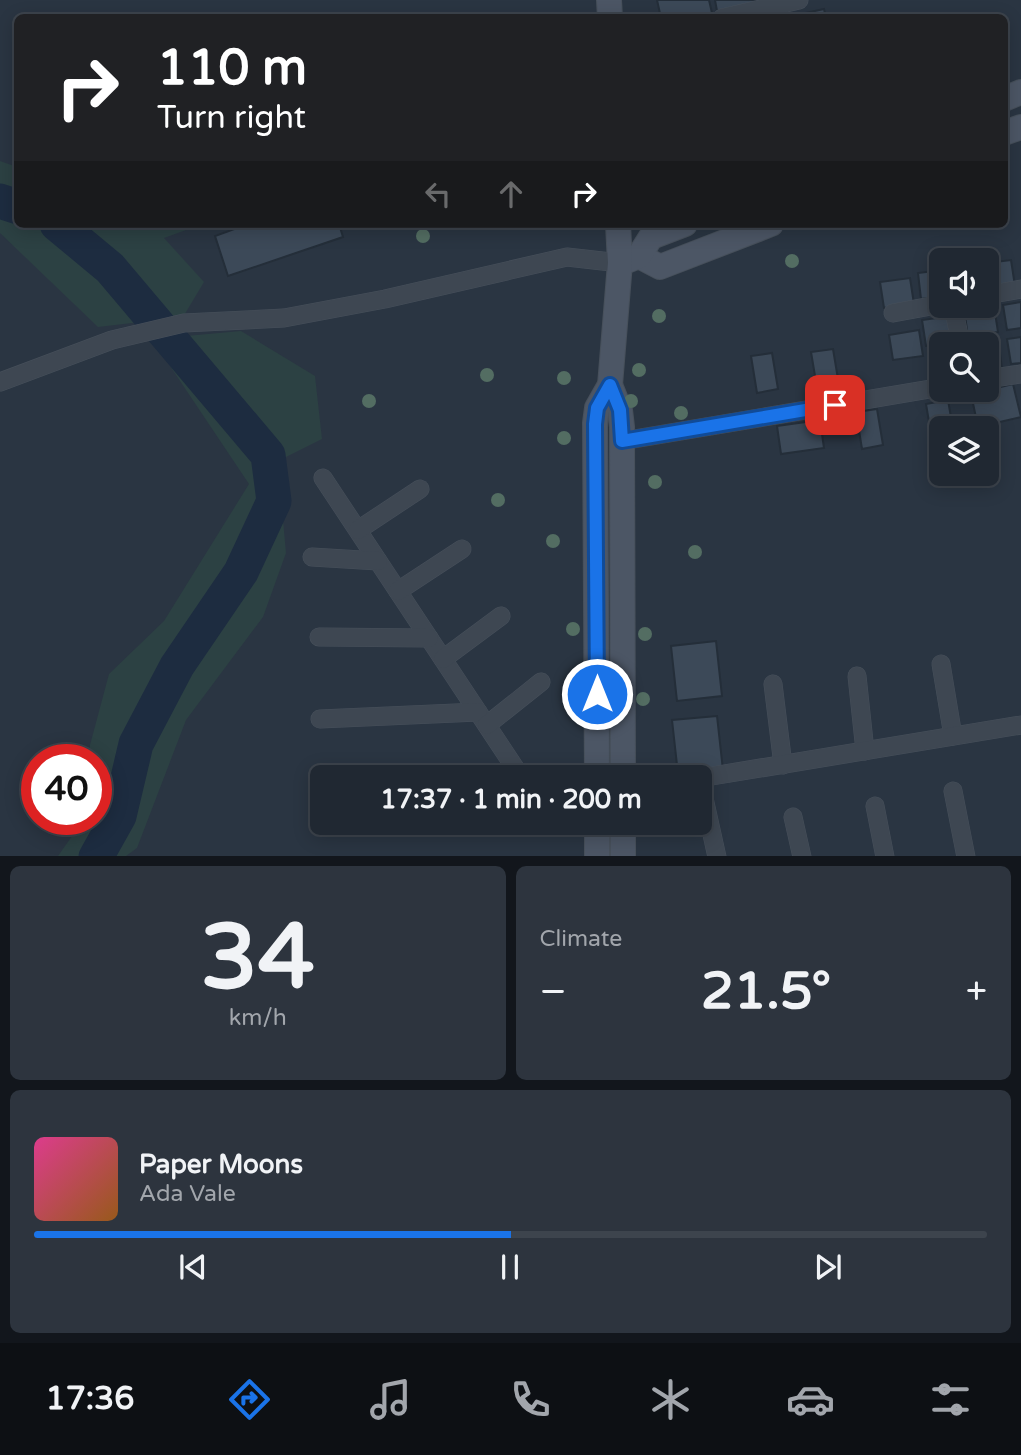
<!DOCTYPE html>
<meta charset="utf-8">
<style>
:root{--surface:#202832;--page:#2d343e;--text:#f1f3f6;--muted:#a2a6ac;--line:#3d444d;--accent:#1a73e8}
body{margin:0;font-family:"Varela Round",sans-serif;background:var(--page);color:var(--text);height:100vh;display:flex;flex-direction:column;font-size:26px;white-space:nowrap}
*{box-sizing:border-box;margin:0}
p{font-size:23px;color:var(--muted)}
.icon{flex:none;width:38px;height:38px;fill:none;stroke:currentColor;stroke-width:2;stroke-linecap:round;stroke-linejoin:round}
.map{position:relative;height:856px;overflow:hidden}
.side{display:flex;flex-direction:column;gap:10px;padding:10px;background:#12161c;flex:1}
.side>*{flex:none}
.hud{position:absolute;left:14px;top:14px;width:994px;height:214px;border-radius:10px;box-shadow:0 4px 18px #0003,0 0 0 2px var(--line);background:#202124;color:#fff;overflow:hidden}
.controls{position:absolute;left:929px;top:248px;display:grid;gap:14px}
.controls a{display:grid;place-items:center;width:70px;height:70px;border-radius:10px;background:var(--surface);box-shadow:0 4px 18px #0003,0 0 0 2px var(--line);font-size:35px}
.speed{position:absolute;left:21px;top:744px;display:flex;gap:14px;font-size:35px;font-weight:700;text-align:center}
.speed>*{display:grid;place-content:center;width:91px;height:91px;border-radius:50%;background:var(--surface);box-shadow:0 4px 18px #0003,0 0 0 2px var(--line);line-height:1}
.speed .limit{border:10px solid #d22;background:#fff;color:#111}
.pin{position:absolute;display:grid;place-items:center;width:60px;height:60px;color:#fff;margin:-30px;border-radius:14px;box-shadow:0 4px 10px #0006}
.me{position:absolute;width:77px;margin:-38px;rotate:0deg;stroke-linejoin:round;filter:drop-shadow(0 0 5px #0008)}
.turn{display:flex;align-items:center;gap:24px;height:147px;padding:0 28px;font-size:32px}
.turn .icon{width:91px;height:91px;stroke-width:2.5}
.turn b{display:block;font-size:49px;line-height:60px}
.lanes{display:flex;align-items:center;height:66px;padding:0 28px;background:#0003;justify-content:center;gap:35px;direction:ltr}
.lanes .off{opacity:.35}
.big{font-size:52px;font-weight:700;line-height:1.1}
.side .tile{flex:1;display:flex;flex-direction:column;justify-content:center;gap:10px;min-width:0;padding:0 24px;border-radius:10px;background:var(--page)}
.side .dial{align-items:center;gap:0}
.dial b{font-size:91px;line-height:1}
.song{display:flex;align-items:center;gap:21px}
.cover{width:84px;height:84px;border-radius:10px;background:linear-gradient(135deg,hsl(330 70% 55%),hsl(30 70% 35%))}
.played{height:7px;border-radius:4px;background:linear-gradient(90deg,var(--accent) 50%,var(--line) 50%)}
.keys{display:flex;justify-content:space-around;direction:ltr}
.heat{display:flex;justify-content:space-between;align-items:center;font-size:38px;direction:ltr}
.side .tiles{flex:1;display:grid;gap:10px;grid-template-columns:1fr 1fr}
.tile:last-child{grid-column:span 2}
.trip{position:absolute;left:310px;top:765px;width:402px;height:70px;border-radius:10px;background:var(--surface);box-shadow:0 4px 18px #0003,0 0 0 2px var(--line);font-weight:700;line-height:70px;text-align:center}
.tabs{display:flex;height:112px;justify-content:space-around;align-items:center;background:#0d1014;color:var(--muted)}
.tabs .icon{width:49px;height:49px}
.tabs .current{color:var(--accent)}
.tabs b{font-size:32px;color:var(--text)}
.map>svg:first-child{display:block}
.green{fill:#2c4143}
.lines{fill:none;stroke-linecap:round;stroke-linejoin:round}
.river{stroke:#1d2c40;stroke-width:35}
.building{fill:#3c4958;stroke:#242e39;stroke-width:2}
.street-casing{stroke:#47505b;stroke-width:19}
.secondary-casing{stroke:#47505b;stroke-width:26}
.street{stroke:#3e4752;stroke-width:18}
.secondary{stroke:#4c5665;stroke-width:24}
.tree{fill:#536d62}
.route-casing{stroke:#114b97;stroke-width:18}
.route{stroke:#1a73e8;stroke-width:12}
</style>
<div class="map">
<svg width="1021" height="857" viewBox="0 0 1021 857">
<rect width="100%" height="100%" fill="#2a3542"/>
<g class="green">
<polygon points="0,161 17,167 18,224 185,224 186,230 164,238 204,282 183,317 98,327 0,233"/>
<polygon points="241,331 315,376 322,439 284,458 279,475 286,553 263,617 186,720 137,848 126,856 58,856 84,819 96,819 96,760 89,759 90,745 109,674 164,621 249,484 170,366 186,336"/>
</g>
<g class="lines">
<g class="river">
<polyline points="0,201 18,207"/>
<polyline points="57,224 110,268 268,455 274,501 241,572 177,666 136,744 119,816 96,857"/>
</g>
</g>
<g class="building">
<polygon points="657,0 709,0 712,13 688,18 661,18"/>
<polygon points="715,0 767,0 767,1 717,11"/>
<polygon points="824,9 826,18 783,18"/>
<polygon points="248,224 339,224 343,237 228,276 215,236"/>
<polygon points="1011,260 1015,286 987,290 987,263"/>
<polygon points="942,270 942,296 921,299 918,273"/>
<polygon points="910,278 914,304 884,308 880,282"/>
<polygon points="1021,302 1021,328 1007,330 1003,305"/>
<polygon points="994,306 998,332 968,336 964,310"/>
<polygon points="952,316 956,342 926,346 922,320"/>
<polygon points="919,330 923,356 893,360 889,335"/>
<polygon points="1021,337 1021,363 1011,364 1007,339"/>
<polygon points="999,344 1002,370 987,373 987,346"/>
<polygon points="833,349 839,385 817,388 811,352"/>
<polygon points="772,353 778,389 757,393 751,356"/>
<polygon points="942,355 942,381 933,382 929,356"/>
<polygon points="1013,384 1021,417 978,427 971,394"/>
<polygon points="948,400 953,429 942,429 942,438 932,440 926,404"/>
<polygon points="877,409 883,445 862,449 856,412"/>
<polygon points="820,420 824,448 781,454 777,426"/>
<polygon points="716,641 722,696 677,701 671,646"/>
<polygon points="717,716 723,770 678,774 672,720"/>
</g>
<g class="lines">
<defs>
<g id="street">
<polyline points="722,18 799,0"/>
<polyline points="987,295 1021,289"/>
<polyline points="953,306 961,345"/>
<polyline points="893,313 942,304"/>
<polyline points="987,379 1021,374"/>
<polyline points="0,382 112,340 184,323 284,318 385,299 567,257 620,263"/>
<polyline points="622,441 942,387"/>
<polyline points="323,478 521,777"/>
<polyline points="358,530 420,489"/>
<polyline points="312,557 378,561"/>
<polyline points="398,591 462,549"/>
<polyline points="319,637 429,638"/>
<polyline points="443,659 501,616"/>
<polyline points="941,664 953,736"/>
<polyline points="857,676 865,751"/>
<polyline points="773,684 783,765"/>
<polyline points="320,719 478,712"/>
<polyline points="487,725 541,682"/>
<polyline points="577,777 597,775"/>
<polyline points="700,778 1021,725"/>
<polyline points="700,780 717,857"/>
<polyline points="953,791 966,857"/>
<polyline points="875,806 885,857"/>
<polyline points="793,817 802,857"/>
</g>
<g id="secondary">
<polyline points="609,0 610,18"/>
<polyline points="1004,99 1021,92"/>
<polyline points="1004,133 1021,127"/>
<polyline points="639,256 660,267 771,224"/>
<polyline points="624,262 639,256 651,237 685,224"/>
<polyline points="610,385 620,410 622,427 623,777"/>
<polyline points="597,777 595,423 597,408 610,385 620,263 618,224"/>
<polyline points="597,822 597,857"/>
<polyline points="623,822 623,857"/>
</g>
</defs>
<use href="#street" class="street-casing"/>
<use href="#secondary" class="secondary-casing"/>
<use href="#street" class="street"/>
<use href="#secondary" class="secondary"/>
</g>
<g class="tree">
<circle cx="423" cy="236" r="7"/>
<circle cx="792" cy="261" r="7"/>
<circle cx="659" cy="316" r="7"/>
<circle cx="639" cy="370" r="7"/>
<circle cx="487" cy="375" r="7"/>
<circle cx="564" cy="378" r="7"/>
<circle cx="369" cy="401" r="7"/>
<circle cx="631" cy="401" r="7"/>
<circle cx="681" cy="413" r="7"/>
<circle cx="564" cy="438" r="7"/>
<circle cx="655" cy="482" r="7"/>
<circle cx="498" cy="500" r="7"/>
<circle cx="553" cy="541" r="7"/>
<circle cx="695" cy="552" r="7"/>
<circle cx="573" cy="629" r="7"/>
<circle cx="645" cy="634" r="7"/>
<circle cx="643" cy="699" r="7"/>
</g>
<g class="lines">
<defs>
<polyline id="route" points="597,694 595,424 597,408 610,385 620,410 622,441 835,405"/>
</defs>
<use href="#route" class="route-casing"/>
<use href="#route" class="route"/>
</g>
</svg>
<div class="controls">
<a><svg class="icon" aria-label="sound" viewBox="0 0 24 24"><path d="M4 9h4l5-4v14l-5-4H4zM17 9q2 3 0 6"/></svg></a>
<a><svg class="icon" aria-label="search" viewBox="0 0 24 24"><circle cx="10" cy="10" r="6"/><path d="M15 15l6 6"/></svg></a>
<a><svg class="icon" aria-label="layers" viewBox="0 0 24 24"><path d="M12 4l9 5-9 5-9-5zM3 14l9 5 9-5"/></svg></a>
</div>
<div class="speed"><div class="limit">40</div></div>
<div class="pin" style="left:835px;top:405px;background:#d93025"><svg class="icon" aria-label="arrive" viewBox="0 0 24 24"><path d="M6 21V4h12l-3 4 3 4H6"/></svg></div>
<svg class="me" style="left:597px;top:694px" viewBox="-20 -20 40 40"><circle r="17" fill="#1a73e8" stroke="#fff" stroke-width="3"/><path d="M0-11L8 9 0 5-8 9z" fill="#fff"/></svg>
<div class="trip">17:37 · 1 min · 200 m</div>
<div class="hud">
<div class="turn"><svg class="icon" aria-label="right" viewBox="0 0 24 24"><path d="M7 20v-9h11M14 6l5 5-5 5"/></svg><div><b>110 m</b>Turn right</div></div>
<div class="lanes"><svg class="icon off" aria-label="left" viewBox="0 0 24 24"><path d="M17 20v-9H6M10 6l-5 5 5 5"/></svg><svg class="icon off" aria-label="ahead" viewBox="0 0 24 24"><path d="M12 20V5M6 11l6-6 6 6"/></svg><svg class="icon" aria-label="right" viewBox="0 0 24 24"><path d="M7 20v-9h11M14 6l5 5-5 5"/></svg></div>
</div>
</div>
<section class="side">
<div class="tiles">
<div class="tile dial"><b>34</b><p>km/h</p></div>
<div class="tile"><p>Climate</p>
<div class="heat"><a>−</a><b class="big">21.5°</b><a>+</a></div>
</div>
<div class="tile">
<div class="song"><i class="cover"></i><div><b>Paper Moons</b><p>Ada Vale</p></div></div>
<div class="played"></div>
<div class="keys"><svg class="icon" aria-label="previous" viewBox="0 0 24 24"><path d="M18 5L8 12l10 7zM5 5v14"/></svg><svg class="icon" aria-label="pause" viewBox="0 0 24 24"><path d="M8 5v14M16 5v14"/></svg><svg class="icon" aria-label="next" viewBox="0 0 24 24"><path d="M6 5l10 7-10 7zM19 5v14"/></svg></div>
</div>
</div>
</section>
<nav class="tabs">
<b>17:36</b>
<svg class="icon current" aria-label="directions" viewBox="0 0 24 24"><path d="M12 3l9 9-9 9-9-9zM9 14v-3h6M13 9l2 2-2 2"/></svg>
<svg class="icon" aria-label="music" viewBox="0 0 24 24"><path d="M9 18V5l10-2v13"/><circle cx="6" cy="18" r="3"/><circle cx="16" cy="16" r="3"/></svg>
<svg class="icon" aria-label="phone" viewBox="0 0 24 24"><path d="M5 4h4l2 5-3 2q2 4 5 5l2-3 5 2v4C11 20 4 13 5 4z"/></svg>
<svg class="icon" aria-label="climate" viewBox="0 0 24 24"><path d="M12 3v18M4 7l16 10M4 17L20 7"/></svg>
<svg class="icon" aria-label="car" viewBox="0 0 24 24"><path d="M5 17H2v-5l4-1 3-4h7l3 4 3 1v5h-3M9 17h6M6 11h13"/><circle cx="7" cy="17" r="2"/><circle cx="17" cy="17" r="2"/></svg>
<svg class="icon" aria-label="filters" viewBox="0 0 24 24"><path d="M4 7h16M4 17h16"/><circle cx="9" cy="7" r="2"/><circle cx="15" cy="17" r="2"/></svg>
</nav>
